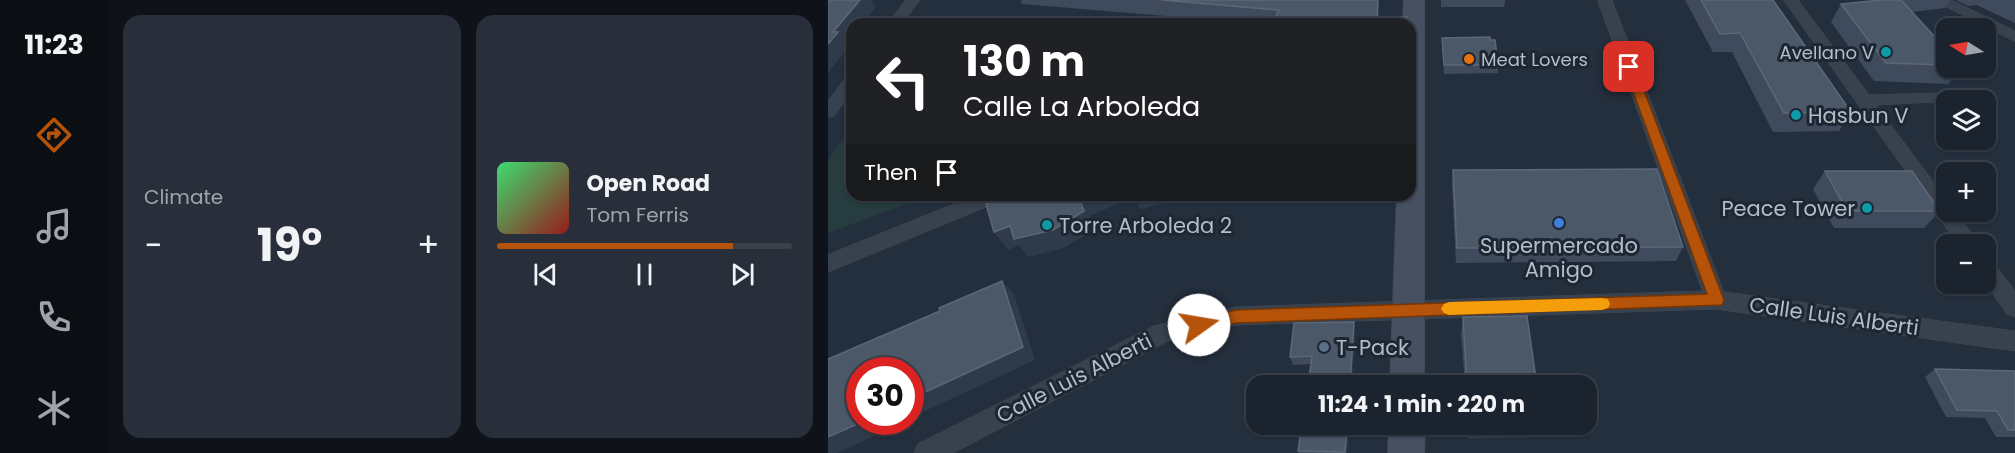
<!DOCTYPE html>
<meta charset="utf-8">
<style>
:root{--surface:#1b232e;--page:#282f3a;--text:#f1f3f6;--muted:#a0a4aa;--line:#39404a;--accent:#b45309}
body{margin:0;font-family:Poppins,sans-serif;background:var(--page);color:var(--text);height:100vh;display:flex;flex-direction:column;font-size:22px;white-space:nowrap}
*{box-sizing:border-box;margin:0}
p{font-size:20px;color:var(--muted)}
.icon{flex:none;width:33px;height:33px;fill:none;stroke:currentColor;stroke-width:2;stroke-linecap:round;stroke-linejoin:round}
.map{position:relative;flex:1;overflow:hidden}
.panel{display:flex;flex-direction:column;gap:15px;padding:15px;background:#0f1319;width:720px}
.panel>*{flex:none}
.top-card{position:absolute;left:18px;top:18px;width:570px;height:183px;border-radius:18px;box-shadow:0 2px 4px #0004,0 0 0 2px var(--line);background:#202124;color:#fff;overflow:hidden}
.needle{width:39px;rotate:281deg}
.tools{position:absolute;left:1108px;top:18px;display:grid;gap:12px}
.tools a{display:grid;place-items:center;width:60px;height:60px;border-radius:12px;background:var(--surface);box-shadow:0 2px 4px #0004,0 0 0 2px var(--line);font-size:30px}
.speed{position:absolute;left:18px;top:357px;display:flex;gap:12px;font-size:30px;font-weight:700;text-align:center}
.speed>*{display:grid;place-content:center;width:78px;height:78px;border-radius:50%;background:var(--surface);box-shadow:0 2px 4px #0004,0 0 0 2px var(--line);line-height:1}
.speed .limit{border:9px solid #d22;background:#fff;color:#111}
.pin{position:absolute;display:grid;place-items:center;width:51px;height:51px;color:#fff;margin:-26px;border-radius:12px;box-shadow:0 3px 9px #0006}
.me{position:absolute;width:66px;margin:-33px;rotate:77deg;stroke-linejoin:round;filter:drop-shadow(0 0 4px #0008)}
.turn{display:flex;align-items:center;gap:21px;height:126px;padding:0 18px;font-size:27px}
.turn .icon{width:78px;height:78px;stroke-width:2.5}
.turn b{display:block;font-size:42px;line-height:51px}
.then{display:flex;align-items:center;height:57px;padding:0 18px;background:#0003;gap:12px;font-size:22px}
.big{font-size:45px;font-weight:700;line-height:1.1}
.panel .tile{flex:1;display:flex;flex-direction:column;justify-content:center;gap:9px;min-width:0;padding:0 21px;border-radius:18px;background:var(--page)}
.song{display:flex;align-items:center;gap:18px}
.cover{width:72px;height:72px;border-radius:9px;background:linear-gradient(135deg,hsl(140 70% 55%),hsl(0 70% 35%))}
.played{height:6px;border-radius:3px;background:linear-gradient(90deg,var(--accent) 80%,var(--line) 80%)}
.keys{display:flex;justify-content:space-around;direction:ltr}
.heat{display:flex;justify-content:space-between;align-items:center;font-size:33px;direction:ltr}
.panel .tiles{flex:1;display:grid;gap:15px;grid-template-columns:repeat(2,1fr)}
.trip{position:absolute;left:418px;top:375px;width:351px;height:60px;border-radius:18px;background:var(--surface);box-shadow:0 2px 4px #0004,0 0 0 2px var(--line);font-weight:700;line-height:60px;text-align:center}
main{display:flex;flex:1;min-height:0}
.tabs{display:flex;flex-direction:column;width:108px;justify-content:space-around;align-items:center;background:#0b0e12;color:var(--muted)}
.tabs .icon{width:42px;height:42px}
.tabs .on{color:var(--accent)}
.tabs b{font-size:27px;color:var(--text)}
.map>svg:first-child{display:block}
.green{fill:#263c3f}
.lines{fill:none;stroke-linecap:round;stroke-linejoin:round}
.street-casing{stroke:#414a57;stroke-width:1}
.secondary-casing{stroke:#414a57;stroke-width:2}
.street{fill:#38414e;fill-rule:evenodd}
.secondary{fill:#465061;fill-rule:evenodd}
.wall{fill:#3f4b5c}
.shaded-wall{fill:#2f3b4b}
.building{fill:#4b5868;stroke:#5c6777;stroke-width:1.5}
.route{fill:#b45309;stroke:#753606;stroke-width:1.5}
.slow{fill:#f59e0b}
.culture-dot{fill:#0f9aa8;stroke:#1d2633;stroke-width:2}
.food-dot{fill:#e8710a;stroke:#1d2633;stroke-width:2}
.shop-dot{fill:#3f7fe0;stroke:#1d2633;stroke-width:2}
.service-dot{fill:#5c6f8a;stroke:#1d2633;stroke-width:2}
.labels{text-anchor:middle;dominant-baseline:central;stroke-width:6;stroke-linejoin:round;paint-order:stroke}
.far-poi-label{font-size:18px;fill:#b4bcc9;stroke:#1d2633;text-anchor:end}
.poi-label{font-size:21px;fill:#b4bcc9;stroke:#1d2633;text-anchor:start}
.street-label{font-size:21px;fill:#b4bcc9;stroke:#1d2633}
</style>
<main>
<nav class="tabs">
<b>11:23</b>
<svg class="icon on" aria-label="directions" viewBox="0 0 24 24"><path d="M12 3l9 9-9 9-9-9zM9 14v-3h6M13 9l2 2-2 2"/></svg>
<svg class="icon" aria-label="music" viewBox="0 0 24 24"><path d="M9 18V5l10-2v13"/><circle cx="6" cy="18" r="3"/><circle cx="16" cy="16" r="3"/></svg>
<svg class="icon" aria-label="phone" viewBox="0 0 24 24"><path d="M5 4h4l2 5-3 2q2 4 5 5l2-3 5 2v4C11 20 4 13 5 4z"/></svg>
<svg class="icon" aria-label="climate" viewBox="0 0 24 24"><path d="M12 3v18M4 7l16 10M4 17L20 7"/></svg>
</nav>
<section class="panel">
<div class="tiles">
<div class="tile"><p>Climate</p>
<div class="heat"><a>−</a><b class="big">19°</b><a>+</a></div>
</div>
<div class="tile">
<div class="song"><i class="cover"></i><div><b>Open Road</b><p>Tom Ferris</p></div></div>
<div class="played"></div>
<div class="keys"><svg class="icon" aria-label="previous" viewBox="0 0 24 24"><path d="M18 5L8 12l10 7zM5 5v14"/></svg><svg class="icon" aria-label="pause" viewBox="0 0 24 24"><path d="M8 5v14M16 5v14"/></svg><svg class="icon" aria-label="next" viewBox="0 0 24 24"><path d="M6 5l10 7-10 7zM19 5v14"/></svg></div>
</div>
</div>
</section>
<div class="map">
<svg width="1187" height="453" viewBox="0 0 1187 453">
<rect width="100%" height="100%" fill="#242f3e"/>
<polygon class="green" points="24,127 24,195 102,195 0,233 0,160"/>
<g class="lines">
<defs>
<g id="street">
<polygon points="78,0 92,0 74,24 60,24"/>
<polygon points="770,0 784,0 896,292 1187,331 1187,351 888,309 408,325 338,342 125,453 86,453 90,444 326,326 408,307 874,291"/>
<polygon points="956,0 970,0 1041,95 1150,92 1152,96 1146,100 1048,105 1119,200 1119,212 1128,212 1151,244 1130,244"/>
<polygon points="1105,0 1123,0 1187,31 1187,41"/>
<polygon points="24,75 24,91 6,116 0,117 0,101 18,77"/>
<polygon points="149,195 177,195 175,200 0,272 0,255"/>
<polygon points="1158,260 1165,262 1187,291 1187,317 1179,314 1158,284"/>
</g>
<g id="secondary">
<polygon points="576,0 596,0 596,386 562,386 569,195 582,195 582,24 575,24"/>
<polygon points="561,424 597,424 596,453 560,453"/>
</g>
</defs>
<use href="#street" class="street-casing"/>
<use href="#secondary" class="secondary-casing"/>
<use href="#street" class="street"/>
<use href="#secondary" class="secondary"/>
</g>
<g class="wall">
<polygon points="193,0 550,0 551,17 579,17 579,24 434,24 194,4"/>
<polygon points="613,0 677,0 676,7 613,7"/>
<polygon points="857,0 945,0 1023,112 1011,131 945,132 904,52 885,52"/>
<polygon points="1052,0 1122,0 1117,8 1084,12 1119,50 1119,68 1133,68 1120,84 1046,81 1003,22 1013,4"/>
<polygon points="1128,0 1187,0 1187,23 1149,5 1140,6"/>
<polygon points="614,38 662,40 670,65 670,73 616,74"/>
<polygon points="625,170 855,247 848,261 628,263 624,185"/>
<polygon points="997,171 1112,211 1096,228 1006,228 985,189"/>
<polygon points="491,195 537,195 536,203 493,203"/>
<polygon points="635,317 709,386 637,386 633,333"/>
<polygon points="526,322 527,330 483,364 465,365 462,357"/>
<polygon points="1107,369 1187,371 1187,437 1168,437 1157,418 1118,417 1097,377"/>
<polygon points="474,424 521,424 519,453 471,453 470,451"/>
<polygon points="639,424 713,424 709,437 640,438"/>
</g>
<g class="shaded-wall">
<polygon points="32,0 43,0 48,7 34,24 24,24 24,37 19,43 21,46 0,73 0,44 5,32"/>
<polygon points="550,0 551,9 550,24 549,17"/>
<polygon points="258,195 354,195 345,201 312,209 306,197 261,216 267,229 236,248 200,257 191,245 180,250 166,232"/>
<polygon points="174,281 186,294 207,360 82,418 82,399"/>
<polygon points="526,322 527,330 524,386 522,386"/>
<polygon points="34,422 76,422 9,453 0,453 0,437"/>
<polygon points="519,424 521,424 519,453 518,453"/>
</g>
<g class="building">
<polygon points="0,0 32,0 5,32 10,32 0,44"/>
<polygon points="334,0 550,0 549,17 579,17 579,22 576,24 444,24 451,10"/>
<polygon points="873,0 945,0 1023,112 956,113 912,33 892,34"/>
<polygon points="1052,0 1073,0 1119,50 1119,65 1058,63 1013,4"/>
<polygon points="662,37 662,40 667,40 670,65 616,65 614,38"/>
<polygon points="829,169 855,247 629,248 625,170"/>
<polygon points="997,171 1084,171 1112,211 1019,211"/>
<polygon points="169,195 258,195 251,198 256,211 225,230 186,239 182,226 166,232 158,204 170,200"/>
<polygon points="174,281 195,347 82,399 82,370 32,370 32,422 34,422 0,437 0,359 112,311 111,308"/>
<polygon points="699,316 709,386 639,386 635,317"/>
<polygon points="526,322 522,386 480,386 484,356 462,357 466,323"/>
<polygon points="1107,369 1187,371 1187,430 1180,430 1169,411 1129,410"/>
<polygon points="474,424 519,424 517,452 470,451"/>
</g>
<polygon class="route" points="801,64 807,67 896,300 894,305 408,323 371,331 366,329 364,325 366,320 408,310 879,294 796,67"/>
<polygon class="slow" points="774,298 780,299 782,304 780,308 774,310 621,315 616,313 613,309 616,304 621,302"/>
<g class="culture-dot">
<circle cx="1058" cy="52" r="6"/>
<circle cx="968" cy="115" r="6"/>
<circle cx="1039" cy="208" r="6"/>
<circle cx="219" cy="225" r="6"/>
</g>
<circle class="food-dot" cx="641" cy="59" r="6"/>
<circle class="shop-dot" cx="731" cy="223" r="6"/>
<circle class="service-dot" cx="496" cy="347" r="6"/>
<g class="labels">
<g class="far-poi-label">
<text x="1046" y="52">Avellano V</text>
<text x="653" y="59" text-anchor="start">Meat Lovers</text>
</g>
<g class="poi-label">
<text x="980" y="115">Hasbun V</text>
<text x="1027" y="208" text-anchor="end">Peace Tower</text>
<text x="231" y="225">Torre Arboleda 2</text>
<text x="731" y="245" text-anchor="middle">Supermercado<tspan x="731" dy="24">Amigo</tspan></text>
<text x="508" y="347">T-Pack</text>
</g>
<g class="street-label">
<text transform="translate(1006 316) rotate(8)">Calle Luis Alberti</text>
<text transform="translate(246 378) rotate(-27)">Calle Luis Alberti</text>
</g>
</g>
</svg>
<div class="tools">
<a><svg class="needle" viewBox="-14 -14 28 28"><path d="M0-13l5 13h-10z" fill="#e53935"/><path d="M0 13l5-13h-10z" fill="#a0a4aa"/></svg></a>
<a><svg class="icon" aria-label="layers" viewBox="0 0 24 24"><path d="M12 4l9 5-9 5-9-5zM3 14l9 5 9-5"/></svg></a>
<a>+</a>
<a>−</a>
</div>
<div class="speed"><div class="limit">30</div></div>
<div class="pin" style="left:801px;top:67px;background:#d93025"><svg class="icon" aria-label="arrive" viewBox="0 0 24 24"><path d="M6 21V4h12l-3 4 3 4H6"/></svg></div>
<svg class="me" style="left:371px;top:325px" viewBox="-20 -20 40 40"><circle r="19" fill="#fff"/><path d="M0-13L10 11 0 6-10 11z" fill="#b45309"/></svg>
<div class="trip">11:24 · 1 min · 220 m</div>
<div class="top-card">
<div class="turn"><svg class="icon" aria-label="left" viewBox="0 0 24 24"><path d="M17 20v-9H6M10 6l-5 5 5 5"/></svg><div><b>130 m</b>Calle La Arboleda</div></div>
<div class="then">Then<svg class="icon" aria-label="arrive" viewBox="0 0 24 24"><path d="M6 21V4h12l-3 4 3 4H6"/></svg></div>
</div>
</div>
</main>
